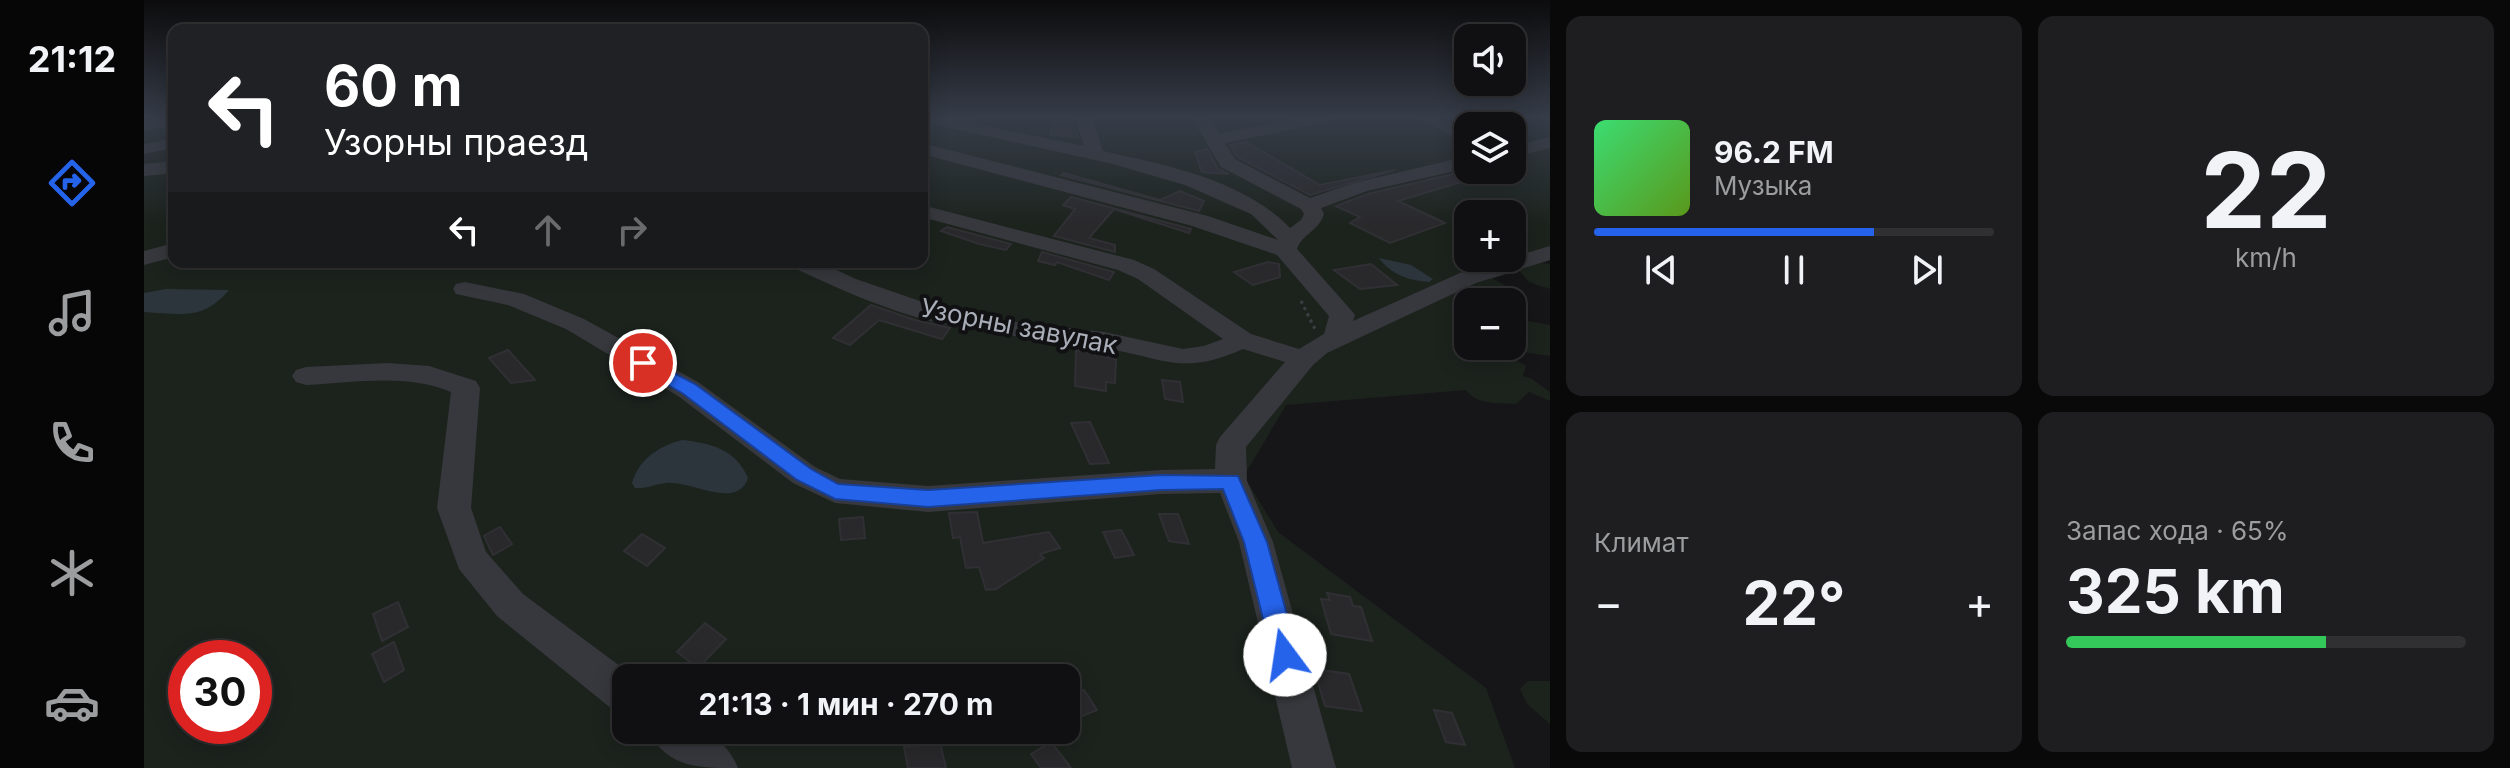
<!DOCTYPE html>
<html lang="ru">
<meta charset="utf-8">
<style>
:root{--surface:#101012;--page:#1e1e20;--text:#f1f3f6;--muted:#9c9d9f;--line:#303032;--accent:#2563eb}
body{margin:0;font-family:Inter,sans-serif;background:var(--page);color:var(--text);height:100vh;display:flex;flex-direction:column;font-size:30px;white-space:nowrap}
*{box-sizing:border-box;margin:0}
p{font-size:26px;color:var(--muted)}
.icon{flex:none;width:44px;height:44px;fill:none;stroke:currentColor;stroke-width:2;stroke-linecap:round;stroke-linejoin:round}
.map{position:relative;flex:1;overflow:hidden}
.sheet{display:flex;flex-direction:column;gap:16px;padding:16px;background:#09090a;width:960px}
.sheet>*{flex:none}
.guide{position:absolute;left:24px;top:24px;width:760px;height:244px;border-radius:16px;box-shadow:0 4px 20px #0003,0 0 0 2px var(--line);background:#202124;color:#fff;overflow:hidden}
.tools{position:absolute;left:1310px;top:24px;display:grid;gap:16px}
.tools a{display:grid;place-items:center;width:72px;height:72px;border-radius:16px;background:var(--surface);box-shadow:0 4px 20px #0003,0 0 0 2px var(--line);font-size:40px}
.speed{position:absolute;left:24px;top:640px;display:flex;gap:16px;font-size:40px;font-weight:700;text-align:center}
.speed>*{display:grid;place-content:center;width:104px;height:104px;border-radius:50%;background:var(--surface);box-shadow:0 4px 20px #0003,0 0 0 2px var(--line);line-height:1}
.speed .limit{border:12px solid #d22;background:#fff;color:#111}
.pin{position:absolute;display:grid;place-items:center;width:68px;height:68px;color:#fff;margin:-34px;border:4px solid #fff;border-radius:50%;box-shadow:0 2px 8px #0007}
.me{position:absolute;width:88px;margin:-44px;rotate:346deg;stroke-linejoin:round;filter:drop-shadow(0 0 6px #0008)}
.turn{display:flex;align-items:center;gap:28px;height:168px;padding:0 24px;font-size:36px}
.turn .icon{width:104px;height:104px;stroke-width:2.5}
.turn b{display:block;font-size:56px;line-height:68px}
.lanes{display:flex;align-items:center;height:76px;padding:0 24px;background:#0003;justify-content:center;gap:40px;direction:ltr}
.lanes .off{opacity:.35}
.big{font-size:60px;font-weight:700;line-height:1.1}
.sheet .widget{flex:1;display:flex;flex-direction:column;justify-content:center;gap:12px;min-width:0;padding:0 28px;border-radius:16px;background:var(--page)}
.sheet .dial{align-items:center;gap:0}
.dial b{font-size:104px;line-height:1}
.song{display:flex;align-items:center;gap:24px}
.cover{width:96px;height:96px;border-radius:12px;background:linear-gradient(135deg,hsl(140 70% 55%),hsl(90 70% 35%))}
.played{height:8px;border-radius:4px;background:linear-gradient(90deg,var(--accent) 70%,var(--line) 70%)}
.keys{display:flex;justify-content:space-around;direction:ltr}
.heat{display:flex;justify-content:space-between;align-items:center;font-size:44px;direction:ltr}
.charge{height:12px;border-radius:6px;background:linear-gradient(90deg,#34c759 65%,var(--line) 0)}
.sheet .tiles{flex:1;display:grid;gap:16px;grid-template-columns:repeat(2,1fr)}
.trip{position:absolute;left:468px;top:664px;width:468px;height:80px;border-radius:16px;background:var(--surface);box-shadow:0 4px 20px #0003,0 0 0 2px var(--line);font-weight:700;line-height:80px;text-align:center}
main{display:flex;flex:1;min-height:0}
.tabs{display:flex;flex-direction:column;width:144px;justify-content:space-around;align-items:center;background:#060607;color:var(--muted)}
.tabs .icon{width:56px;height:56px}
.tabs .selected{color:var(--accent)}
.tabs b{font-size:36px;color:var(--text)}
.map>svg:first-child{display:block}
.green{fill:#1c231d;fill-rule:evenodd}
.water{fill:#2c353c}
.building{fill:#29292c;stroke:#303034;stroke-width:2}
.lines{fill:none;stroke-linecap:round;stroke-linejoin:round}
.path{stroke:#3d3f44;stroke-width:3;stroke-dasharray:3 4;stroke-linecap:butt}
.minor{fill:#37383d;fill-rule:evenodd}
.route{fill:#2563eb;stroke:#184099;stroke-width:2}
.labels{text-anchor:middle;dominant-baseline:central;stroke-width:8;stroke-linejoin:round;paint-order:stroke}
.street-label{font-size:26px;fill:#a8adb8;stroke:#111113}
</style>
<main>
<nav class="tabs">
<b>21:12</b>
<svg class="icon selected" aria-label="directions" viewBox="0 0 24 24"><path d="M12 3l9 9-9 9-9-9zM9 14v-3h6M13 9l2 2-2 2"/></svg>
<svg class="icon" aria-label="music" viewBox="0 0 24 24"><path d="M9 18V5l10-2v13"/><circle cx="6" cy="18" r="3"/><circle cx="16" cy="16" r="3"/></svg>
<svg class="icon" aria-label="phone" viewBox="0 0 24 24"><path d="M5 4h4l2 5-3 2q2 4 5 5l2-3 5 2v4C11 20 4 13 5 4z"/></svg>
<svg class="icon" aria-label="climate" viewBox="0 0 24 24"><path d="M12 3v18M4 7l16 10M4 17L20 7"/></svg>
<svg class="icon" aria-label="car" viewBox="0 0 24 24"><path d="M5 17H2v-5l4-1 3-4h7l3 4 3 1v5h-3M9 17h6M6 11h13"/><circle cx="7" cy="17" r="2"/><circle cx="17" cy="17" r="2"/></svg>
</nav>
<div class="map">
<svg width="1406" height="768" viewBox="0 0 1406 768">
<rect width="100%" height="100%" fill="#161618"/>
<g class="green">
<path d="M0 118H30V262H778V118H1406V260L1398 263 1406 264V289L1385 282 1375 270 1349 279 1366 288 1341 300 1324 302 1323 306 1324 346H1368V318L1406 325V356L1352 348 1382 366 1379 376 1388 379 1406 392V401L1385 392 1372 404C1355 403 1332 405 1322 390L1142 405 1100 476 1134 532 1342 688 1371 768H0ZM1324 126H1368V170H1324ZM1324 214H1368V258H1324ZM42 658H110V726H42ZM482 678H922V730H482Z"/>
<polygon points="1384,681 1406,681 1406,724 1383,704 1376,689"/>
</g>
<g class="water">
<path d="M1235 258 1267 265 1289 279 1285 282C1266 281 1246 274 1235 258Z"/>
<path d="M22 289 85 290C59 321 37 314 0 312V293Z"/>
<path d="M538 440C566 443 592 449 604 478 593 511 547 480 522 483 511 484 503 489 491 488L488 483C495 459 515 446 538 440Z"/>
</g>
<g class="building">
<polygon points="908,121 929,122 934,137 907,135"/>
<polygon points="1102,142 1176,185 1251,170 1166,195 1093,157 1086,145"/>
<polygon points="1063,149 1074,169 1085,174 1058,172 1051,152"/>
<polygon points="1326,170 1350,172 1254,201 1301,223 1246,243 1206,223 1216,217 1192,206 1224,194"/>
<polygon points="920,173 1016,200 1036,191 1060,201 1055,211 917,175"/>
<polygon points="927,197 1047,229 1045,233 970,209 945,238 971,245 971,252 910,236 931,209 919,205"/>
<polygon points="803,227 867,244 862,250 835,244 797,231"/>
<polygon points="898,252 970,272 965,280 913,262 911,265 894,261"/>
<polygon points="1124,262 1135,264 1136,277 1109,285 1090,272"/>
<polygon points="1227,264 1253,285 1216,289 1190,270"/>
<polygon points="727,305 771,320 806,328 798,339 735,320 706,345 689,338"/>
<polygon points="364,350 391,380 367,383 345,358"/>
<polygon points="932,350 972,359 971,383 962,382 962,391 931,386"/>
<polygon points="1018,380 1036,382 1039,402 1021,399"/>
<polygon points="946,422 965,463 946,464 927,423"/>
<polygon points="833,512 839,543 905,532 916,548 896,554 900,558 852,589 842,590 835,567 822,568 816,537 809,538 805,513"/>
<polygon points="1015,514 1034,514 1045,544 1025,541"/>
<polygon points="719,517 721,538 697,540 695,519"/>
<polygon points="356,527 368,544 349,555 340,536"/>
<polygon points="977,530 983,541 990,555 971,558 959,532"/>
<polygon points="498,534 521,548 503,566 480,551"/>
<polygon points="1183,593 1206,597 1209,606 1217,607 1228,641 1187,634 1177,599 1186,600"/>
<polygon points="254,602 264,627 238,641 229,614"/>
<polygon points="561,623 582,639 554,668 533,652"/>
<polygon points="250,642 260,670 240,682 228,654"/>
<polygon points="1170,669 1205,674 1218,711 1181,706"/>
<polygon points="940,690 953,710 928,720 922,711 922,697"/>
<polygon points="1290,710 1308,713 1321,745 1302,742"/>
<polygon points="907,742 927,768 897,768 887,754"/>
<polygon points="796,743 802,768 764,768 760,747"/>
</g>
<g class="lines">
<polyline class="path" points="1157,301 1171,329"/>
<g class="minor">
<polygon points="13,118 30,118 30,125 0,131 0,121"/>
<path d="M778 118H833V124L940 146 931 118H948L959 151C1022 165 1100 180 1146 228L1157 220 1160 214 1157 209 1077 167 1048 118H1065L1075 134 1153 118H1189L1181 123 1081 143 1091 159 1166 198 1210 183 1324 156V168L1223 191 1177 208 1180 214C1175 231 1158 234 1153 249L1207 310 1211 315 1209 321 1316 273 1406 246V260L1332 283 1183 353 1169 365 1102 447 1103 481 1129 542 1192 768H1148L1095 542 1076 493 1017 494 784 512 691 503 649 483 534 396 422 329 364 305 312 294 309 289 312 284 321 282 380 294 440 319 554 382 671 467 696 479 784 486 1017 470 1071 469 1072 445 1076 437 1141 362 1099 349C1036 377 1020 357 958 348 902 339 845 335 790 322 741 310 693 288 648 267L645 262H675L712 279 799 309 864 321 960 332 1039 349 1060 346 1079 339 994 279 974 270 778 217V205L990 260 1010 269 1107 334 1155 349 1180 334 1185 316 1133 255 1048 226 778 154V143L1064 216 1134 240 1107 214 1041 185 969 164 784 123 778 122Z"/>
<polygon points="1273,118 1295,118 1324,131 1324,143"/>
<polygon points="1406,137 1406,148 1368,158 1368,146"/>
<polygon points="30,138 30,148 0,154 0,144"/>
<polygon points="30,161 30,173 0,176 0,164"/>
<polygon points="30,243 30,257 0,265 0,251"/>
<path d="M244 363 285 366 332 381 336 388 327 508 342 552 379 594 492 678H482V715L468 709 353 616 315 569 293 508 307 392C263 373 209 383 162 385L152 382 148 376 152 370 162 367Z"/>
<path d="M504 730C544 730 576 725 594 768 553 768 523 768 504 730Z"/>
</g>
</g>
<linearGradient id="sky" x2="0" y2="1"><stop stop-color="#0c0c0d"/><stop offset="0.52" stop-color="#363c48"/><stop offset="1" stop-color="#363c48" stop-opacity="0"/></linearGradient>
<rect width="1406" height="226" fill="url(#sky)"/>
<polygon class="route" points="499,357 551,384 667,469 694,484 784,490 1017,475 1094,476 1123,542 1154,655 1150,663 1141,667 1132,663 1128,655 1100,542 1079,489 1017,490 784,507 691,499 653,480 538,393 493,367 490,363 493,359"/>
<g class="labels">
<g class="street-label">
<text transform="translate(875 326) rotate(11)">Узорны завулак</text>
</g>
</g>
</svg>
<div class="tools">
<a><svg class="icon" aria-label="sound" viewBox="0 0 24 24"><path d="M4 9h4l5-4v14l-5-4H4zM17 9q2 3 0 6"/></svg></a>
<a><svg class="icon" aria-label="layers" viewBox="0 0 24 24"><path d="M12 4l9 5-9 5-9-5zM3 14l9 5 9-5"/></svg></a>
<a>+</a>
<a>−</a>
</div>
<div class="speed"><div class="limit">30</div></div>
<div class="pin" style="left:499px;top:363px;background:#d93025"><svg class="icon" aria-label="arrive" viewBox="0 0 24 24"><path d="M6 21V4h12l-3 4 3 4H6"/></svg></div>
<svg class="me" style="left:1141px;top:655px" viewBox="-20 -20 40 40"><circle r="19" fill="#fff"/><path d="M0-13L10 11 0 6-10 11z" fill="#2563eb"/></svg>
<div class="trip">21:13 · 1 мин · 270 m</div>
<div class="guide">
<div class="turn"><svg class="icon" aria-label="left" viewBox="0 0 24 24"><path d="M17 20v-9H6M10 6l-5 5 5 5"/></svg><div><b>60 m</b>Узорны праезд</div></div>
<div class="lanes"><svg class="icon" aria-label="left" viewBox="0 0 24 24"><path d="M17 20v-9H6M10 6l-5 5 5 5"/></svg><svg class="icon off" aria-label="ahead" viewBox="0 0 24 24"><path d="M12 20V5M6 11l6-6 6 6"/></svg><svg class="icon off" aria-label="right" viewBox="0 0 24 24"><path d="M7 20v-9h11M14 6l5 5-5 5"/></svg></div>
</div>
</div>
<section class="sheet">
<div class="tiles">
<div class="widget">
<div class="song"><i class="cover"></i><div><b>96.2 FM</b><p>Музыка</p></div></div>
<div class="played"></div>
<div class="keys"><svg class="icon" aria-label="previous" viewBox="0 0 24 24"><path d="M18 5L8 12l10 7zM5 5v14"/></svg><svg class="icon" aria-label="pause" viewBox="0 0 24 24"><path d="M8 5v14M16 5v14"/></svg><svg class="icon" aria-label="next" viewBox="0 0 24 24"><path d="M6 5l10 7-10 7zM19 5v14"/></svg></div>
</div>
<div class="widget dial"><b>22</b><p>km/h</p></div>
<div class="widget"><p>Климат</p>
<div class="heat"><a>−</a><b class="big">22°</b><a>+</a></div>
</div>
<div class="widget"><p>Запас хода · 65%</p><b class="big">325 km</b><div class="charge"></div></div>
</div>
</section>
</main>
